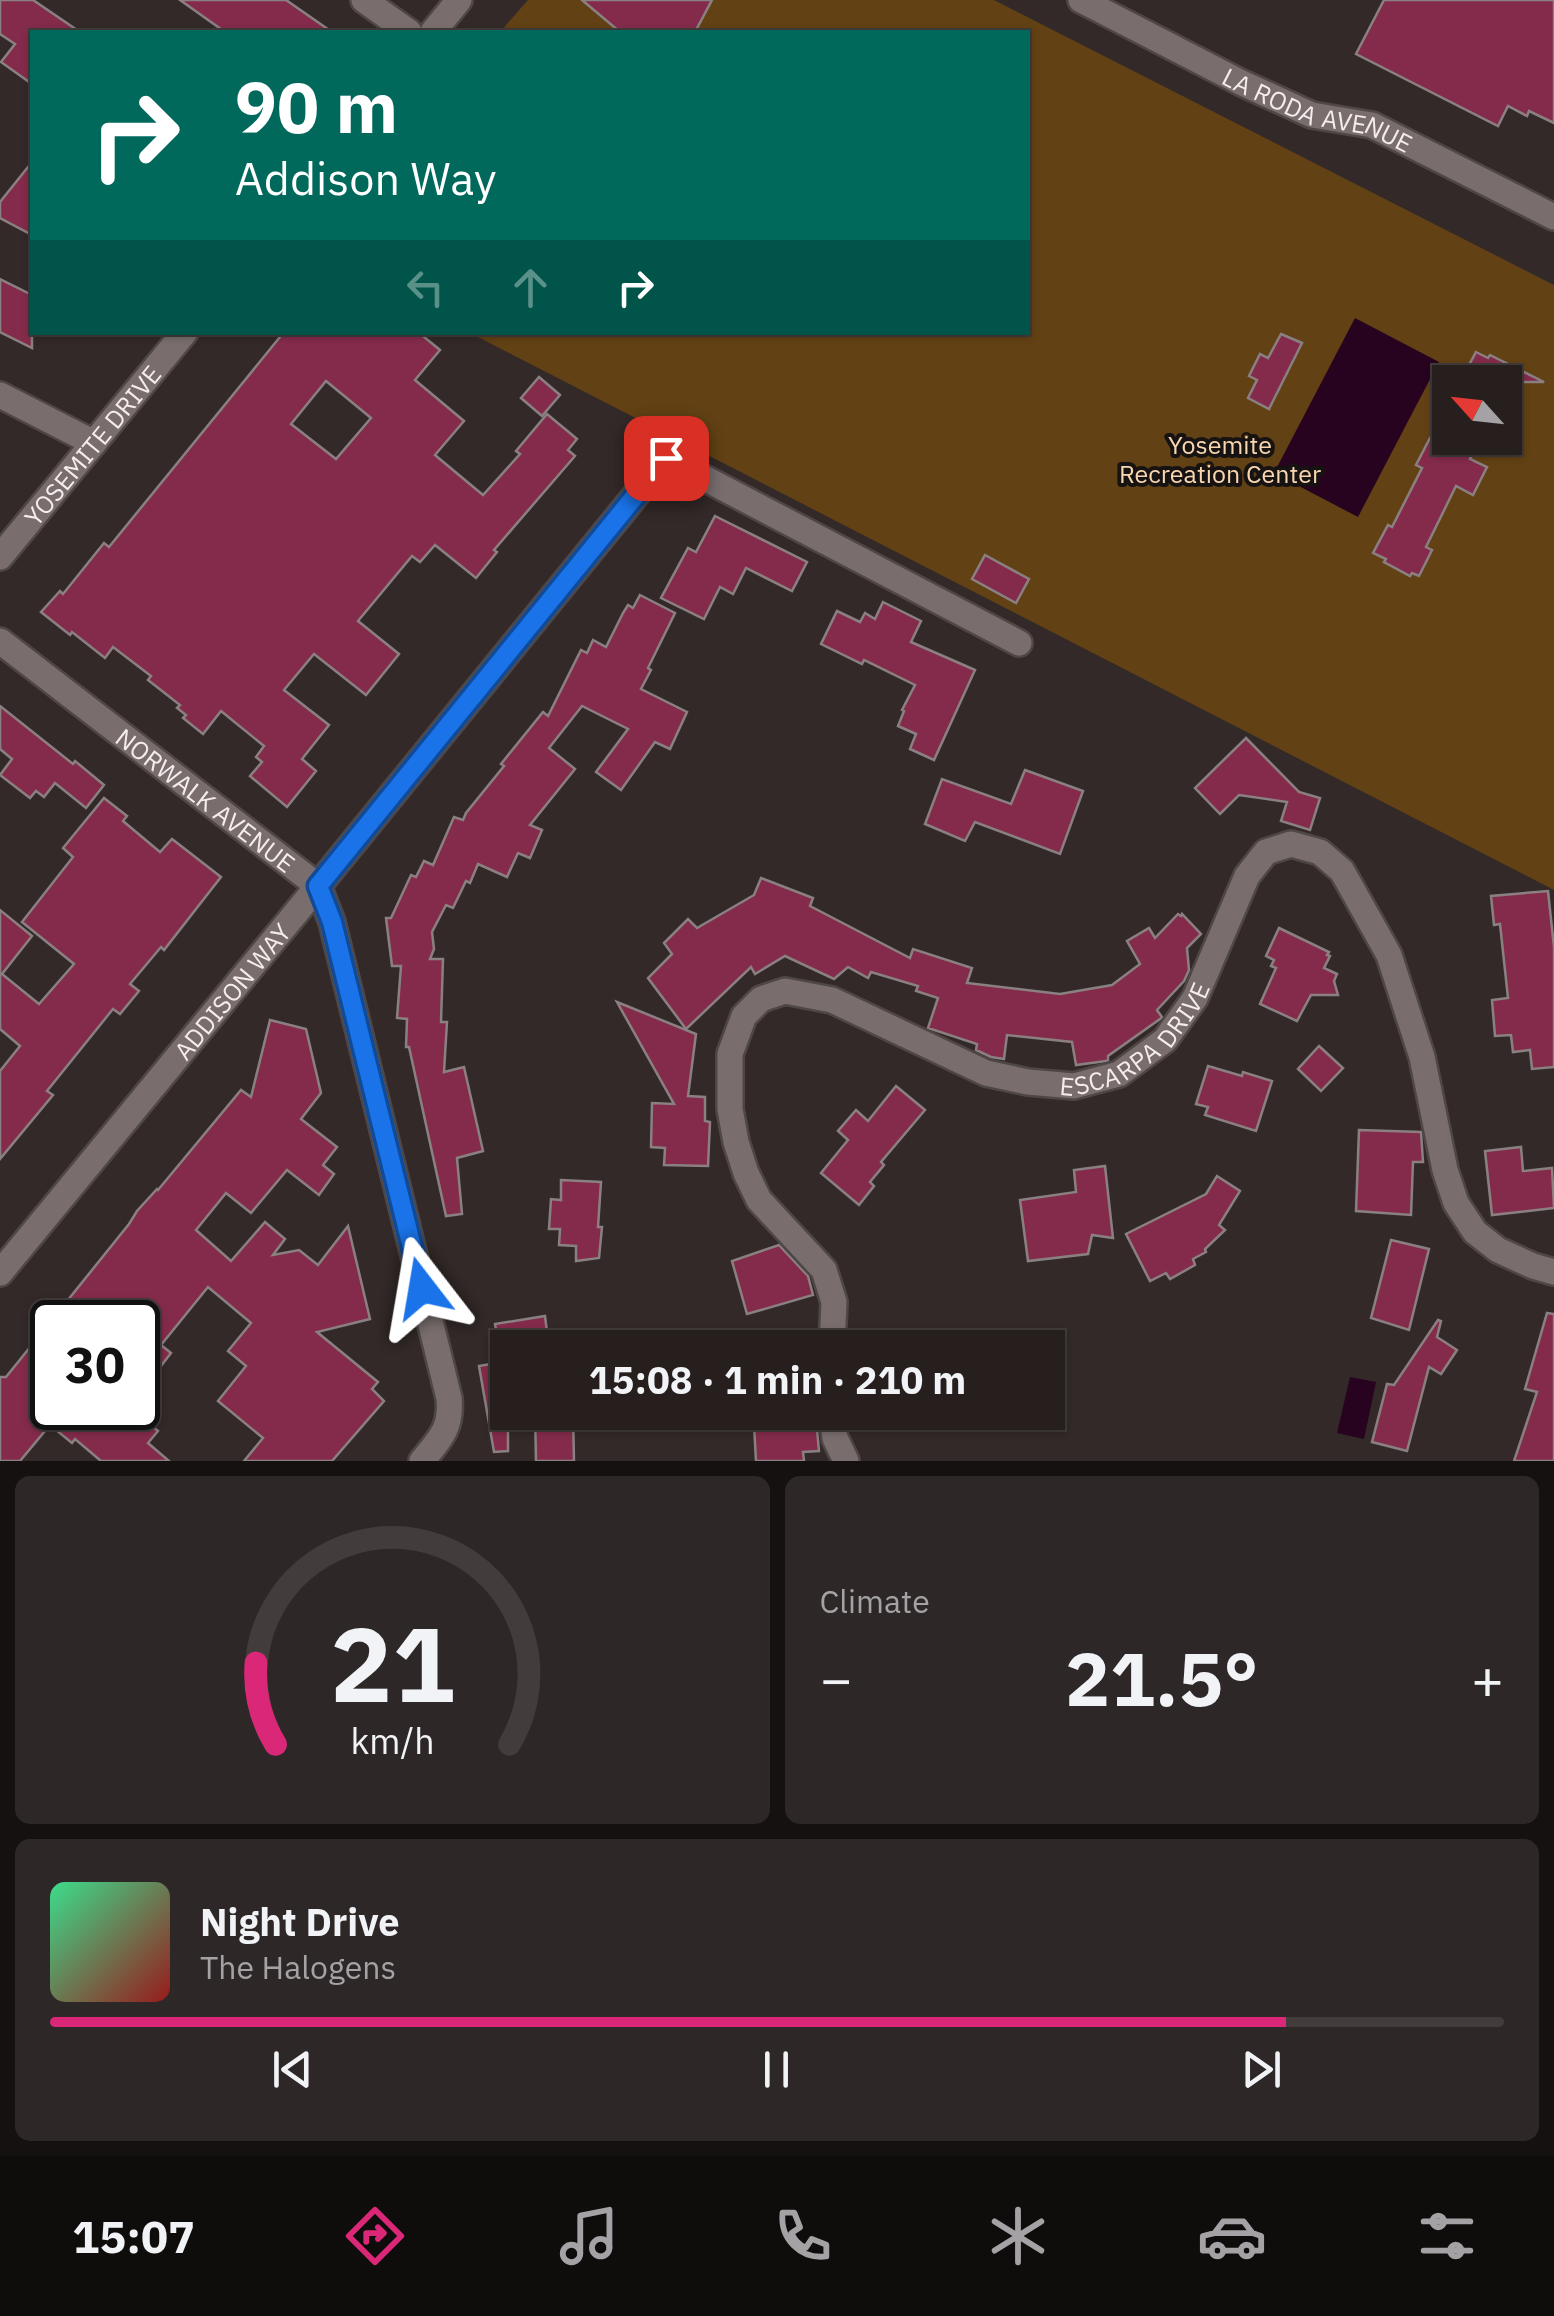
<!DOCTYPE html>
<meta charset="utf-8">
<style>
:root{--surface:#261f1e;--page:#2e2727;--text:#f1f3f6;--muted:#a4a2a4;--line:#423d3c;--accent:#db2777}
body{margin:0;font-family:"IBM Plex Sans",sans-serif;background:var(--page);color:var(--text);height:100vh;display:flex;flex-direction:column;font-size:38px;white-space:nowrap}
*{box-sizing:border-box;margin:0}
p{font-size:32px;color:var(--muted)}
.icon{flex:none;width:55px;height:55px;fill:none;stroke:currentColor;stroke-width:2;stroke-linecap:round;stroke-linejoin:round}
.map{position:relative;height:1461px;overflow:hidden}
.drawer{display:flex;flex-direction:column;gap:15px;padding:15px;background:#151110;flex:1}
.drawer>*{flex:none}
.guide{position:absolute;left:30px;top:30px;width:1000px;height:305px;border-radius:0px;box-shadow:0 2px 8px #0004,0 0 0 2px var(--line);background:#00695c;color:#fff;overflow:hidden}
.needle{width:65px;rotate:297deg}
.fabs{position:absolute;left:1432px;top:365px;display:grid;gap:20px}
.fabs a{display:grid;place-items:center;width:90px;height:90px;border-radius:0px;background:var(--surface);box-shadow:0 2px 8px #0004,0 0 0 2px var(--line);font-size:50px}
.speed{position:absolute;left:30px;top:1300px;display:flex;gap:20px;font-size:50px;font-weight:700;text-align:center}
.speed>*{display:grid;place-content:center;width:130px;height:130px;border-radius:50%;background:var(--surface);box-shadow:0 2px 8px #0004,0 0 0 2px var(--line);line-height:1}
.speed .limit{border:5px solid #111;border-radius:15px;background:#fff;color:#111}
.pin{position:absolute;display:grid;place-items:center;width:85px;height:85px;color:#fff;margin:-42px;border-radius:20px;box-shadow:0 5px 15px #0006}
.me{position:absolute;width:110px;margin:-55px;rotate:346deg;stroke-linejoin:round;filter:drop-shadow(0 0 8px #0008)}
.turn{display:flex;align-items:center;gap:35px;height:210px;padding:0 40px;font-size:45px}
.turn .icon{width:130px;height:130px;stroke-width:2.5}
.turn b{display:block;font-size:70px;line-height:85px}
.lanes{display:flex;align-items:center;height:95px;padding:0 40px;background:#0003;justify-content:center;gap:50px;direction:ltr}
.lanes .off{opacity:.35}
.big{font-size:75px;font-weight:700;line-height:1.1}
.drawer .tile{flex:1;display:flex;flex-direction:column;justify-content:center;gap:15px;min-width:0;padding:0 35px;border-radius:15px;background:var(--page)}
.drawer .dial{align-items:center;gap:0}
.dial svg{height:260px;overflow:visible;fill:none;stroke:var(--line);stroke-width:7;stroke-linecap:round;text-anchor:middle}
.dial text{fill:var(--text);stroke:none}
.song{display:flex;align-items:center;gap:30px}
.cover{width:120px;height:120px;border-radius:15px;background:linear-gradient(135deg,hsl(150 70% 55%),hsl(0 70% 35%))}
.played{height:10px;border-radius:5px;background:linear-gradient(90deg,var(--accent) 85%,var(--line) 85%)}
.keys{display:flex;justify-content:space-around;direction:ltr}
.heat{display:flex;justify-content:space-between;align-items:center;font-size:55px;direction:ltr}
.drawer .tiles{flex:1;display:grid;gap:15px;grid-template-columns:1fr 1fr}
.tile:last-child{grid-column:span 2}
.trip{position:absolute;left:490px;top:1330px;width:575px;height:100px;border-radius:0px;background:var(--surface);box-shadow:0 2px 8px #0004,0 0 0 2px var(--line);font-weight:700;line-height:100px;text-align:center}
.menu{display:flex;height:160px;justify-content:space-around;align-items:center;background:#0f0c0c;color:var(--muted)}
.menu .icon{width:70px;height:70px}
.menu .current{color:var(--accent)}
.menu b{font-size:45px;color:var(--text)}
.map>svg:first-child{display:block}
.green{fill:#624114;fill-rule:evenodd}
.water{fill:#28031f}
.building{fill:#842b4b;stroke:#8a8082;stroke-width:2.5;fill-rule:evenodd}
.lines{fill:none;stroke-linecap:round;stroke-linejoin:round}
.minor-casing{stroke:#4e4746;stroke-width:30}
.minor{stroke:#796e6d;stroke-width:25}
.route-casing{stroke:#114b97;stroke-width:25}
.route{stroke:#1a73e8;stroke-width:18}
.labels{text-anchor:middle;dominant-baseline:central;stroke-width:8;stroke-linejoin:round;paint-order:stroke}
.street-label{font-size:25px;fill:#f4eded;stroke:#171312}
.park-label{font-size:25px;fill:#f8d6b0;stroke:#171312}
</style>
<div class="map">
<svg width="1554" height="1461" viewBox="0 0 1554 1461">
<rect width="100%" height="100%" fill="#322928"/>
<path class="green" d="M528 0H994L1554 285V890L470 333 1028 332V32H500ZM1450 382H1505V438H1450Z"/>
<g class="water">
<polygon points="1355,318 1439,362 1358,517 1274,473"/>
<polygon points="1350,1377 1376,1382 1364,1439 1337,1433"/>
</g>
<g class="building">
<polygon points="0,0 33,0 80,32 32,32 32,84 1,62 15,44 0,34"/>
<polygon points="180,0 286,0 332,32 225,32"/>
<polygon points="582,0 712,0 695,32 620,32"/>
<polygon points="1384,0 1554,0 1554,123 1529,111 1527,116 1508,106 1498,126 1356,54"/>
<polygon points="32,162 32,235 0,218 0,202"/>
<polygon points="0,279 32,295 32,348 0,332"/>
<path d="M284 332H418L440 350 415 380 464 421 435 455 483 495 520 454 516 451 547 414 577 439 568 450 575 456 494 550 497 552 476 578 435 545 420 562 412 556 358 621 399 654 366 695 314 654 284 690 329 725 302 759 316 771 287 807 250 776 262 762 256 757 264 746 221 711 203 734 183 718 186 715 177 708 180 705 148 680 151 676 113 647 105 658 72 632 70 635 41 612 60 591 63 594 104 543 109 547ZM326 381 371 418 336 459 291 424Z"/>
<polygon points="1281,334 1302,343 1269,409 1248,398 1257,380 1249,376 1260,354 1268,358"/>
<polygon points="1476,352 1488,358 1490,355 1544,382 1460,382"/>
<polygon points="539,377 560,395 542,416 521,398"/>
<polygon points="1430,438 1436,441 1438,438 1481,438 1470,459 1487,467 1473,495 1456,486 1426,547 1432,550 1419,576 1412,573 1410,576 1384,562 1386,559 1373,553 1388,525 1392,527 1422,468 1416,465"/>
<polygon points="715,516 807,562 792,591 746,568 733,594 720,587 704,619 661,598 688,548 696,552"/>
<polygon points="985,555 1029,579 1016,603 972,579"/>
<polygon points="640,595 675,613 648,668 651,670 641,689 687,712 670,749 655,742 621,790 596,772 628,729 582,706 549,748 575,769 530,825 542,830 530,858 518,853 507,877 478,864 470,883 466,881 453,908 446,905 432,932 434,949 430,959 443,959 441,1022 447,1022 444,1072 464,1067 483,1151 457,1158 462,1214 446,1216 409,1047 406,1047 407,1019 397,1018 401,966 392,966 386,918 391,918 411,875 416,877 424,861 433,865 454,817 463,820 466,813 504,766 501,764 543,712 548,716 581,650 587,653 593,640 606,647 623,613 628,605 633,608"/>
<polygon points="883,602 921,621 911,642 975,670 934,760 910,749 916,734 898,726 904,711 902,710 915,685 864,660 862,664 821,644 837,611 860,622 865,613 875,619"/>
<polygon points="0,706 73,764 75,761 104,785 86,808 55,783 44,797 36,791 30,798 0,775 12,759 0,749"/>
<polygon points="1246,738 1299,792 1320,798 1310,830 1281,821 1287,802 1239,795 1220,814 1195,788"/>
<polygon points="1025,770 1083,791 1060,854 975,822 965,841 925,824 942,779 1011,804"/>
<polygon points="104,798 127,816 123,821 160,852 172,839 221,877 164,950 161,947 130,984 139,991 120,1014 113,1009 47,1091 53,1095 0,1159 0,1071 20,1046 0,1029 0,910 32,936 2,974 39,1004 74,964 22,922 73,857 63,848"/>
<polygon points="761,878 813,898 810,906 910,958 913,949 972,968 967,983 1060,994 1112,985 1140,964 1127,941 1149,928 1155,938 1178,914 1181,916 1182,914 1201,934 1187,948 1189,970 1184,981 1157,1010 1162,1017 1160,1019 1108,1056 1108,1060 1106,1061 1076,1065 1072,1042 1007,1035 1004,1059 991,1057 976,1050 977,1044 928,1028 938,998 916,991 918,986 871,972 868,978 848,967 834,979 785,956 755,974 751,967 686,1029 648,978 672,954 664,943 688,919 697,928 754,895"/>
<polygon points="1548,891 1554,947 1554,1067 1532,1069 1530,1050 1513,1052 1511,1035 1495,1036 1492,1000 1508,998 1500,924 1494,925 1491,896"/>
<polygon points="1279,928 1329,952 1327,955 1330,956 1324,968 1337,974 1334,981 1338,995 1311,995 1297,1021 1260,1004 1276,968 1271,966 1274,960 1266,956"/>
<polygon points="617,1002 696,1034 688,1096 705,1097 705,1121 710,1122 708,1166 664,1165 665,1148 651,1147 652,1103 674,1104"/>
<polygon points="270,1020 306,1029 321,1093 301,1119 337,1147 323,1165 334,1174 319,1195 287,1170 251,1213 226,1193 196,1230 231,1261 265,1222 285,1239 273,1255 299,1250 318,1265 348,1226 370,1319 317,1332 378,1382 372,1389 384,1401 332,1461 244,1461 263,1438 218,1401 246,1366 228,1351 251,1323 208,1287 161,1345 171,1353 138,1396 138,1322 52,1322 52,1408 130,1408 158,1431 148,1443 169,1461 101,1461 75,1439 72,1443 50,1425 20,1461 0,1461 0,1377 6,1377 129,1224 137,1211 157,1189 158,1190 241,1090 251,1097"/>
<polygon points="1319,1046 1343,1068 1321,1091 1298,1069"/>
<polygon points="1208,1066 1242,1076 1243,1072 1272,1081 1256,1131 1205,1115 1208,1107 1196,1104"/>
<polygon points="896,1086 925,1110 881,1162 884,1165 870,1182 874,1186 859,1205 821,1173 848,1140 838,1131 856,1110 868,1121"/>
<polygon points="1359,1130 1421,1132 1423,1162 1413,1162 1411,1215 1356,1211"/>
<polygon points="1521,1147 1523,1171 1552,1168 1554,1208 1492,1215 1485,1151"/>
<polygon points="1105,1166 1113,1238 1092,1235 1088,1254 1028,1261 1020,1200 1076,1192 1074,1170"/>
<polygon points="1217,1176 1240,1191 1219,1225 1225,1230 1205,1249 1206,1252 1193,1259 1195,1265 1170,1279 1166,1273 1150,1281 1126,1234 1206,1194"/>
<polygon points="561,1180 601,1182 598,1227 602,1227 599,1258 576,1261 576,1246 559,1245 560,1229 549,1229 551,1199 561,1200"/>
<polygon points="1391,1240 1429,1249 1409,1330 1371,1318"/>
<polygon points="779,1245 808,1276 813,1295 747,1314 732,1261"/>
<polygon points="1547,1313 1554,1314 1554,1461 1514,1461 1537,1392 1525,1389"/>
<polygon points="545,1316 549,1348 499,1348 495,1324"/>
<polygon points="1438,1320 1441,1321 1437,1337 1457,1350 1441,1374 1429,1367 1407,1451 1372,1442 1387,1384 1394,1385"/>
<polygon points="508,1361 508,1451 494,1452 479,1366"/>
<polygon points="535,1412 573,1412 574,1461 536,1461"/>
<polygon points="816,1419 819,1451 803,1452 804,1461 756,1461 754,1425 760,1425 759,1422"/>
</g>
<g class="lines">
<defs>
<g id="minor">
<polyline points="364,0 409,32"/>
<path id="s1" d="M1081 0 1242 83 1312 115 1372 125 1554 217"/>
<polyline points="433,32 459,0"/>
<polyline points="0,395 94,443"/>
<path id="s2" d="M0 557 185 332"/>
<path id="s3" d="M0 641 318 886 332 922 449 1398C452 1428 440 1439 422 1461"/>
<path id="s4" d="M0 1273 318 886 666 458 1019 643"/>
<path id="s5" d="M832 1348 834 1302 824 1270 759 1200 746 1173 736 1142 730 1109V1054L744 1016 761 999 785 991 832 1000 986 1073 1028 1082 1074 1086 1119 1074 1165 1040 1195 998 1247 876 1266 852 1291 844 1320 852 1342 871 1389 955 1422 1057 1445 1170 1456 1203 1475 1232 1498 1250 1533 1266 1554 1272"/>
<polyline points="831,1412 835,1438 846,1461"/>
</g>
</defs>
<use href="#minor" class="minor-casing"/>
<use href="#minor" class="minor"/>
</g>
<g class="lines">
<defs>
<polyline id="route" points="422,1288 332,922 318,886 666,458"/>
</defs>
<use href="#route" class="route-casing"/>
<use href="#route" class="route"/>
</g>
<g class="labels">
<g class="street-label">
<text stroke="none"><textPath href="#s1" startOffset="262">LA RODA AVENUE</textPath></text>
<text stroke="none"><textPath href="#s2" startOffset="145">YOSEMITE DRIVE</textPath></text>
<text stroke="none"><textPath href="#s3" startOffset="260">NORWALK AVENUE</textPath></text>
<text stroke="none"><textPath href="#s4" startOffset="365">ADDISON WAY</textPath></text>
<text stroke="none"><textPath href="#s5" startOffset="802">ESCARPA DRIVE</textPath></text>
</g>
<g class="park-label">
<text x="1220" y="444">Yosemite<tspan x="1220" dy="29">Recreation Center</tspan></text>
</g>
</g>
</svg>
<div class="fabs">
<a><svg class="needle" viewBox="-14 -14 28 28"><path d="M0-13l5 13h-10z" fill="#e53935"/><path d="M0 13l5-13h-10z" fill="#a4a2a4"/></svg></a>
</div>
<div class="speed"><div class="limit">30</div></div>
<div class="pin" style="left:666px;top:458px;background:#d93025"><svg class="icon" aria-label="arrive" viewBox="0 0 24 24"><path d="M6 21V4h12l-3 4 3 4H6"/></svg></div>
<svg class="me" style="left:422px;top:1288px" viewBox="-20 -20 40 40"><path d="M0-17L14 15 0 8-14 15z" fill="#1a73e8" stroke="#fff" stroke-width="4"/></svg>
<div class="trip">15:08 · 1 min · 210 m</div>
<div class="guide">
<div class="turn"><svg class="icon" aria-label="right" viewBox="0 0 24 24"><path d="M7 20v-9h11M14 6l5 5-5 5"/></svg><div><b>90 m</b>Addison Way</div></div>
<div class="lanes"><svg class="icon off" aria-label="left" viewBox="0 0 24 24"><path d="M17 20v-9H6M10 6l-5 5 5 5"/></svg><svg class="icon off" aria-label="ahead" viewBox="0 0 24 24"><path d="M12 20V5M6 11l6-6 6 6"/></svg><svg class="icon" aria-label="right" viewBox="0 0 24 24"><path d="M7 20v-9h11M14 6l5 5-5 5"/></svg></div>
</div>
</div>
<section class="drawer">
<div class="tiles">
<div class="tile dial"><svg viewBox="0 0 100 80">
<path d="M14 69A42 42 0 1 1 86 69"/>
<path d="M14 69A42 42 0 0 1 8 44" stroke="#db2777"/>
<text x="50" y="56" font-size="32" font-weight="700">21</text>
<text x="50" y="72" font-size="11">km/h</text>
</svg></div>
<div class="tile"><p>Climate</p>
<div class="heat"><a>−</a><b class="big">21.5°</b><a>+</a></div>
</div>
<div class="tile">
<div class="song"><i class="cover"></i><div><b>Night Drive</b><p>The Halogens</p></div></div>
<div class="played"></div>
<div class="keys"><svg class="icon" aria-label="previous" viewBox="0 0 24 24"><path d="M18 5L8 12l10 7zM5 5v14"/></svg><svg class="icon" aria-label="pause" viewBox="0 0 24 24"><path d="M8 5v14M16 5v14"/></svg><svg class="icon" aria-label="next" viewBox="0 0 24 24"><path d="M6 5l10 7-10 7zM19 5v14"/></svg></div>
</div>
</div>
</section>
<nav class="menu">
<b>15:07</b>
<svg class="icon current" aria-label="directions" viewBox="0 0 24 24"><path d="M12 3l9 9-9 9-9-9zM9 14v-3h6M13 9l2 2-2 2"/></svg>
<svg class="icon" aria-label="music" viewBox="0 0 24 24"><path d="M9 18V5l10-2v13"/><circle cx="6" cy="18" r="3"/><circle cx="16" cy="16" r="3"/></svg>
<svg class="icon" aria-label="phone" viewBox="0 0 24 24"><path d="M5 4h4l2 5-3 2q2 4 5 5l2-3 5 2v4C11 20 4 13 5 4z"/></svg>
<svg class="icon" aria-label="climate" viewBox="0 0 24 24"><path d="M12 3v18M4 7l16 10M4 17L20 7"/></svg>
<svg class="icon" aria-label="car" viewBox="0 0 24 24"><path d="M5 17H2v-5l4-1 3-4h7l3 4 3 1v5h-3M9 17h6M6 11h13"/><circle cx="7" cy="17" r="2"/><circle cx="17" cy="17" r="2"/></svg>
<svg class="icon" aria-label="filters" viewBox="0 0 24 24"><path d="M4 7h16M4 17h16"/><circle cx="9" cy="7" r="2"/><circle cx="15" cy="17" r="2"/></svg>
</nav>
